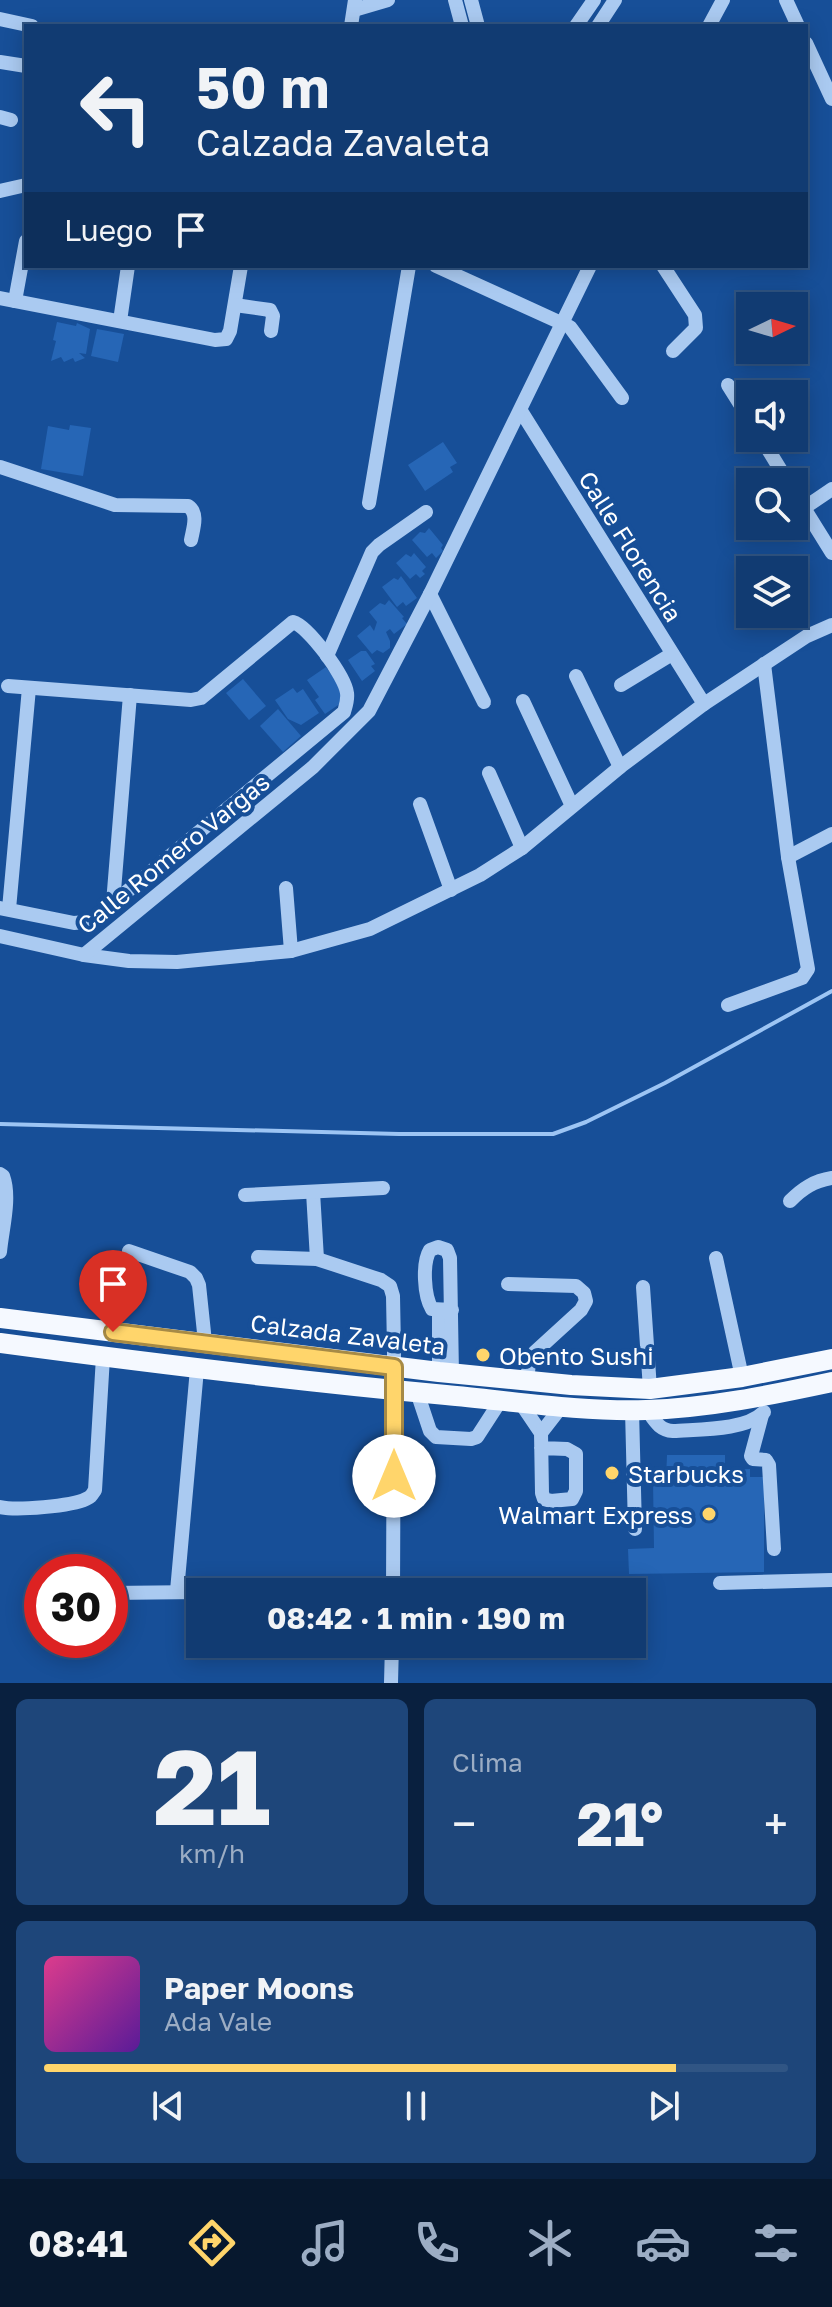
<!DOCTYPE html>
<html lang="es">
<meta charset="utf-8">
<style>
:root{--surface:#113b72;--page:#1e467a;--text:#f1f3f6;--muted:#9cadc4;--line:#305584;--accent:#ffd56b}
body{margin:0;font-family:"Golos Text",sans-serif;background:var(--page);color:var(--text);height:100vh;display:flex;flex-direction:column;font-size:30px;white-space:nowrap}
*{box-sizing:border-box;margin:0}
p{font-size:26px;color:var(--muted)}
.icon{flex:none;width:44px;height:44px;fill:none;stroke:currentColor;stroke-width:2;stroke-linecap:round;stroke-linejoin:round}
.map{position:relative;height:1683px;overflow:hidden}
.drawer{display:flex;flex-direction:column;gap:16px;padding:16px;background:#09203f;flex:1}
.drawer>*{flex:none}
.top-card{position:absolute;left:24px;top:24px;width:784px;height:244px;border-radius:0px;box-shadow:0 4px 20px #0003,0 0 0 2px var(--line);background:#113b72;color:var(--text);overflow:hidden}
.needle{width:52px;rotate:85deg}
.buttons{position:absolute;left:736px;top:292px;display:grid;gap:16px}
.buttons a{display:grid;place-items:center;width:72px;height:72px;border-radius:0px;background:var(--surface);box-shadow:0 4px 20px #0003,0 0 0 2px var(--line);font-size:40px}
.speed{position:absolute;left:24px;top:1554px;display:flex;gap:16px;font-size:40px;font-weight:700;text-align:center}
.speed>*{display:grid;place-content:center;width:104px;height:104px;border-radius:50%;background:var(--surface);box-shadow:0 4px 20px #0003,0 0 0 2px var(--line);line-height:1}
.speed .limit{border:12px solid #d22;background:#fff;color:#111}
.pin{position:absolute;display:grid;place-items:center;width:68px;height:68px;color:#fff;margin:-82px -34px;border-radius:50% 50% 50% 0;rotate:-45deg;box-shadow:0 0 8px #0007}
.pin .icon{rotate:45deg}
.me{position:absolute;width:88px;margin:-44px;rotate:0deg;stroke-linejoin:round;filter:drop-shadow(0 0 6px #0008)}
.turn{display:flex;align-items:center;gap:28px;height:168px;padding:0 40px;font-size:36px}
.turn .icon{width:104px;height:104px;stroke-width:2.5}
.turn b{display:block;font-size:56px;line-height:68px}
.then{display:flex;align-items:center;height:76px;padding:0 40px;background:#0003;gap:16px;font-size:30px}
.big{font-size:60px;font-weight:700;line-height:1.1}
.drawer .tile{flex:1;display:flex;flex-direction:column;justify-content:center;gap:12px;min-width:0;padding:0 28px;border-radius:12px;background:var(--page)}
.drawer .dial{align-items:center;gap:0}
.dial b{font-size:104px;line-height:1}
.song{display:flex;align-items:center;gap:24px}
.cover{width:96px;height:96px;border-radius:12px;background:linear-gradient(135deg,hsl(330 70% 55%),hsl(270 70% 35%))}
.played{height:8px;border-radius:4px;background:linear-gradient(90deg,var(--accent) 85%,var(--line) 85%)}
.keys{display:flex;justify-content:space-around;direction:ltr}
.heat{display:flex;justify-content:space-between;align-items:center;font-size:44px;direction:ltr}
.drawer .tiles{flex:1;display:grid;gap:16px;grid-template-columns:1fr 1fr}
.tile:last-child{grid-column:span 2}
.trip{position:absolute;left:186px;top:1578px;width:460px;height:80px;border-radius:0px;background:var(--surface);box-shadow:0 4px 20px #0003,0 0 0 2px var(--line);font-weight:700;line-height:80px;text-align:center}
.dock{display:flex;height:128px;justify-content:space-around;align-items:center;background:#07182e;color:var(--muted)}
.dock .icon{width:56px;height:56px}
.dock .on{color:var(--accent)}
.dock b{font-size:36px;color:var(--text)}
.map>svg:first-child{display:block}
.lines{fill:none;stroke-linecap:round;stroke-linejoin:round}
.stream{stroke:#9dc5f4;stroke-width:4}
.building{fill:#2666b6}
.minor{stroke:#aacaf1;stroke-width:14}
.major{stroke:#f5f9ff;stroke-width:20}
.route-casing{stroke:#a68a46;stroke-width:20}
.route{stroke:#ffd56b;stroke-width:14}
.poi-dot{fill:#ffd56b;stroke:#174f98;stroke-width:3}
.labels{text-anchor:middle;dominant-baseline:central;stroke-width:8;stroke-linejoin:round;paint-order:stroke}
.street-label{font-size:24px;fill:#fff;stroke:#174f98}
.poi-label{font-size:24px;fill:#fff;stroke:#174f98;text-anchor:start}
</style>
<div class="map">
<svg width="832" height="1683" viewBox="0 0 832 1683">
<rect width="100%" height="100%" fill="#174f98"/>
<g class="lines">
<polyline class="stream" points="0,1124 399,1134 553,1134 586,1122 665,1083 832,991"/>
</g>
<g class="building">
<polygon points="57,322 76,326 77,323 90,329 86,354 79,353 85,358 75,362 73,358 64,362 61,357 51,361 56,341 53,340"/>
<polygon points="97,329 124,334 118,362 91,356"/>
<polygon points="70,425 91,428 83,476 41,469 48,426 69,430"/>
<polygon points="443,442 457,463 450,467 453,472 425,491 408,465"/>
<polygon points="429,528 443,545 441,548 443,551 436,558 432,553 427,557 412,540 420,532 425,533"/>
<polygon points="414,553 426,567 422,571 425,574 420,578 416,574 410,579 396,563 406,554 411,557"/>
<polygon points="401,576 417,598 406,606 403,602 397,607 382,587 394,578 398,580"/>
<polygon points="389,600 404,617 402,618 407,624 394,634 390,629 386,632 390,641 390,648 383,653 377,650 372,654 357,636 370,625 374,631 377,622 369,612 380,603 385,605"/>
<polygon points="361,651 366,651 375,664 371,666 375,671 362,681 348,660"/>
<polygon points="326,667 345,694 344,701 325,714 315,700 319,697 307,680"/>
<polygon points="243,679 266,706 249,720 226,693"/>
<polygon points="293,688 297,693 303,689 319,713 301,725 288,719 275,700"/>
<polygon points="278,709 301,736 283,752 260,726"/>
<polygon points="667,1455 725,1455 725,1470 750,1469 750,1477 764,1477 764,1572 629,1574 628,1549 654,1548 653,1480 666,1480"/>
</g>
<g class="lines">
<g class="minor">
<polyline points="455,0 462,26"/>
<polyline points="471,0 478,26"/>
<polyline points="786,0 798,26"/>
<polyline points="354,10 388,0"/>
<polyline points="0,19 32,26"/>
<polyline points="351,26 355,0"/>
<polyline points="576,26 594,0"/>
<polyline points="598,26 615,0"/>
<polyline points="709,26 723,0"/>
<polyline points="806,43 832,99"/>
<polyline points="0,62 26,66"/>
<polyline points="0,117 11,120"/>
<polyline points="0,191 26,185"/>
<polyline points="436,266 570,327 622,398"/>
<polyline points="663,266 695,315 696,328 673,351"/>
<polyline points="0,298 215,340 226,339 230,331 241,266"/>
<polyline points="15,301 26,241"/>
<polyline points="235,305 270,310 273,316 271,331"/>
<polyline points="120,321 128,266"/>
<polyline points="728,385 750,420"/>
<polyline points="521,411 704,704"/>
<polyline points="761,438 788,482"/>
<path d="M0 467 115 505 188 506C199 513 193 529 191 540"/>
<polyline points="794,492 832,553"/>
<polyline points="369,503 409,266"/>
<polyline points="804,508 832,489"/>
<polyline points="430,594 484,702"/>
<polyline points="327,656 372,552 379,545 426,512"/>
<polyline points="576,676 620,767"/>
<polyline points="621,685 672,654"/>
<polyline points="523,701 572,806"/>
<polyline points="489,773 522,848"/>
<polyline points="420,804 451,890"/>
<polyline points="788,857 832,834"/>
<polyline points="286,888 291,951"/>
<polyline points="113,903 130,695"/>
<path d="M0 908 74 923 85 922 95 918 344 712C346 705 348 700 347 693 345 676 308 626 293 622L201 698 191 700 8 686"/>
<polyline points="9,909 29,688"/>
<polyline points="0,936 84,955 129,961 177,962 291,951 370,929 480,875 522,848 620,767 704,704 807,636 832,625"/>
<polyline points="84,955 313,767 369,711 430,594 590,266"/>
<polyline points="728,1005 802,978 808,969 788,857 764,664"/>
<path d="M0 1174 3 1176C11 1198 2 1229 0 1252"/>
<polyline points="313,1192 317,1259"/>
<polyline points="245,1195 383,1188"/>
<path d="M790 1201C803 1188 814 1181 832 1178"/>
<polyline points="129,1251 190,1272 196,1278 199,1285 205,1342"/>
<polyline points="258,1257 317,1259 381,1280 390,1286 393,1296 394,1349 393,1592"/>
<polyline points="716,1258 742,1377"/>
<polyline points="508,1284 576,1286 584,1293 586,1301 581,1310 535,1352 529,1363 527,1381"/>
<polyline points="643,1287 650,1389"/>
<polyline points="439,1372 439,1310"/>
<path d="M452 1374 450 1258 447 1250 438 1247 430 1250C422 1263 424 1296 432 1309L452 1310"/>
<polyline points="417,1392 430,1431 436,1437 471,1439 477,1437 501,1400"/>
<polyline points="520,1402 541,1433 542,1493 544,1499 551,1501 572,1499 576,1491 576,1454 567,1449 541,1448"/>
<polyline points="632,1410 635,1529"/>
<path d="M647 1410C655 1421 659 1430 673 1431 699 1429 745 1431 764 1412"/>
<polyline points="762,1415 751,1456 753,1459 766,1460 769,1465 774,1549"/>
<polyline points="541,1433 562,1406"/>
<path d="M0 1507C16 1511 72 1506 86 1499 92 1496 91 1496 95 1490L103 1357"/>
<polyline points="720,1583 832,1580"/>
<polyline points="300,1587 393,1590"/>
<polyline points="177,1591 197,1369"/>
<polyline points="110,1593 200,1592"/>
<polyline points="391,1683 392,1644"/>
</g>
<g class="major">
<polyline points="0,1318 439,1372 571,1385 650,1389 742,1377 832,1359"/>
<path d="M0 1343C149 1363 297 1381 446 1395 512 1401 580 1412 646 1410 709 1408 771 1395 832 1382"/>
</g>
</g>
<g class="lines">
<defs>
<polyline id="route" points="113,1332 394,1367 394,1476"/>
</defs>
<use href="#route" class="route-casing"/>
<use href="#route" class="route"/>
</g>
<g class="poi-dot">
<circle cx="483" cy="1355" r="8"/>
<circle cx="612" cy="1473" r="8"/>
<circle cx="709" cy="1514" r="8"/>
</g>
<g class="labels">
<g class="street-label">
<text transform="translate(631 546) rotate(58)">Calle Florencia</text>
<text transform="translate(173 853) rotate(-39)">Calle Romero Vargas</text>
<text transform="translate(348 1334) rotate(7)">Calzada Zavaleta</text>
</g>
<g class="poi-label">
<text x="499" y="1355">Obento Sushi</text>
<text x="628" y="1473">Starbucks</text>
<text x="693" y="1514" text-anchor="end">Walmart Express</text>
</g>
</g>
</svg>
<div class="buttons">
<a><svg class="needle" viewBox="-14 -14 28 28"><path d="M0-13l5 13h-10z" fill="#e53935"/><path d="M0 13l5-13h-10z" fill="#9cadc4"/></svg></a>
<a><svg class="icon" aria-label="sound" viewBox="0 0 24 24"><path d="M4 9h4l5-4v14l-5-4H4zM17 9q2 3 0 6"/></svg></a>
<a><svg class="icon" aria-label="search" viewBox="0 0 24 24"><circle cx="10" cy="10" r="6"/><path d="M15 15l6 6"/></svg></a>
<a><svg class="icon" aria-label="layers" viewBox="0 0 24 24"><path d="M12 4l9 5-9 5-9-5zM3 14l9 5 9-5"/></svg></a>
</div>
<div class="speed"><div class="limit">30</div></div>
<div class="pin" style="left:113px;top:1332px;background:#d93025"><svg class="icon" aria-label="arrive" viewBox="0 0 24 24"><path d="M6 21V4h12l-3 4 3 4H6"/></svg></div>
<svg class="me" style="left:394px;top:1476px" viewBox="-20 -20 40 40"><circle r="19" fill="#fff"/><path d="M0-13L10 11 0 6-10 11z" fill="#ffd56b"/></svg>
<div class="trip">08:42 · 1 min · 190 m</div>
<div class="top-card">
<div class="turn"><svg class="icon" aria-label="left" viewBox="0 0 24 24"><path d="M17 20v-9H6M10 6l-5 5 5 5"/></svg><div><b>50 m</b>Calzada Zavaleta</div></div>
<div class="then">Luego<svg class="icon" aria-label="arrive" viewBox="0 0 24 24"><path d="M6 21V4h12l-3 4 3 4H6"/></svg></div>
</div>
</div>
<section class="drawer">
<div class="tiles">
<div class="tile dial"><b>21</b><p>km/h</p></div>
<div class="tile"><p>Clima</p>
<div class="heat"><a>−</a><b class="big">21°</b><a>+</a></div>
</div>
<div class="tile">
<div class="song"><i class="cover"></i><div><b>Paper Moons</b><p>Ada Vale</p></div></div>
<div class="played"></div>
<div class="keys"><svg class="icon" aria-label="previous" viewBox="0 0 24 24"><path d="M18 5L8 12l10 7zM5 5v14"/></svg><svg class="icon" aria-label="pause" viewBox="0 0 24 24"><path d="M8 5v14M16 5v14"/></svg><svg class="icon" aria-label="next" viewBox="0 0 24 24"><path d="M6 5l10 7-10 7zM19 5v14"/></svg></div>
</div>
</div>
</section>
<nav class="dock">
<b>08:41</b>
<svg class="icon on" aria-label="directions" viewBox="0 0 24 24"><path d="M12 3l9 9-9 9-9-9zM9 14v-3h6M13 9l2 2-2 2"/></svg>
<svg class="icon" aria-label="music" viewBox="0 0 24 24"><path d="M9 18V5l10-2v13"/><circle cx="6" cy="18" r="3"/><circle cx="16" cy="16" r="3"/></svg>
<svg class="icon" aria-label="phone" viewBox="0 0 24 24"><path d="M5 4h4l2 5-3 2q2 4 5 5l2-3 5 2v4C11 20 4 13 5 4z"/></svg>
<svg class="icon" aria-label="climate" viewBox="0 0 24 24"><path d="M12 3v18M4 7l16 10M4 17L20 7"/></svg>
<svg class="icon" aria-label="car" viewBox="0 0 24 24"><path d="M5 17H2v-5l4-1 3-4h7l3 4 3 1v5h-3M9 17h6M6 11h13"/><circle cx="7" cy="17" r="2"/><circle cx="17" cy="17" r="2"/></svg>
<svg class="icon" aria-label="filters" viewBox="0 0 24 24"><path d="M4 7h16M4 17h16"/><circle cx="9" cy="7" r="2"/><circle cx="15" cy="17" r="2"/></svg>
</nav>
